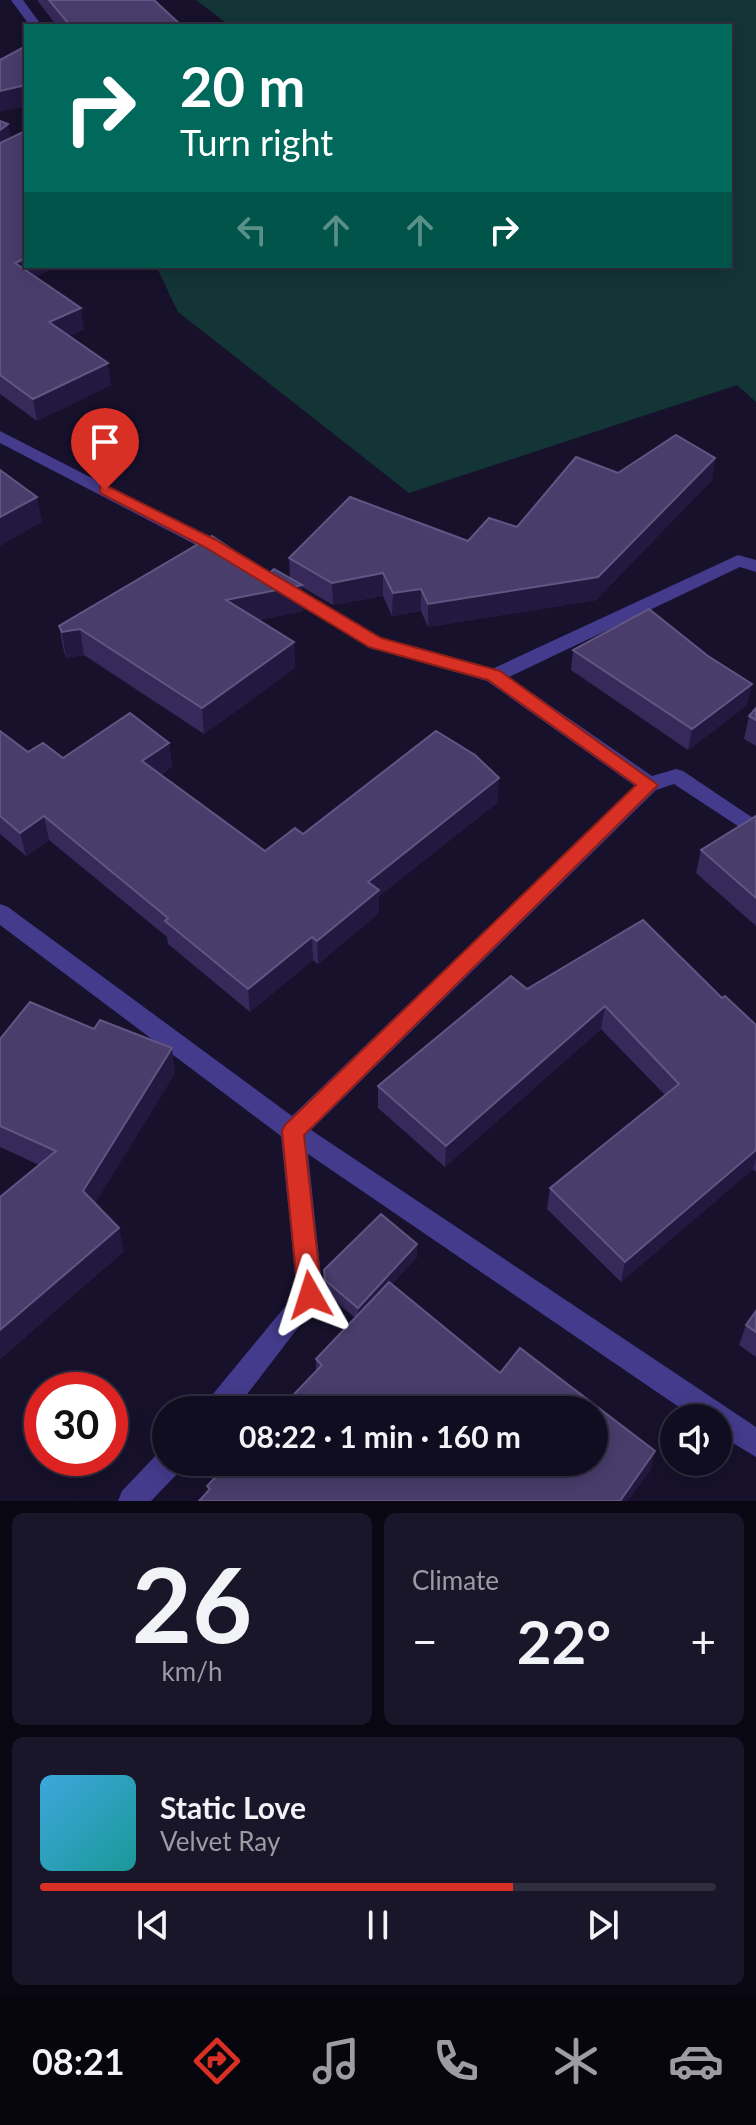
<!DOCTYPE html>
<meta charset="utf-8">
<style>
:root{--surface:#110d21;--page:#1a162a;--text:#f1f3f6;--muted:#9c9ca5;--line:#302d3f;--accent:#d93025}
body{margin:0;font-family:Lato,sans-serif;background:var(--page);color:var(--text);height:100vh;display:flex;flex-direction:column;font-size:30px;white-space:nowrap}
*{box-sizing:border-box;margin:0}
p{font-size:26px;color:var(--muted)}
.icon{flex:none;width:44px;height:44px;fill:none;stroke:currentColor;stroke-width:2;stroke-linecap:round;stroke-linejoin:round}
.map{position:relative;height:1501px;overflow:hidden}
.drawer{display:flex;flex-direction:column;gap:12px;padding:12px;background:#090712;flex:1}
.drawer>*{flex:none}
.banner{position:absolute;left:24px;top:24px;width:708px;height:244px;border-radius:0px;box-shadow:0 4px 20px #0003,0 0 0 2px var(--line);background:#00695c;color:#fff;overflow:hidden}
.buttons{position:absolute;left:660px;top:1404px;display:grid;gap:16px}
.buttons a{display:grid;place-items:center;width:72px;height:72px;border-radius:50%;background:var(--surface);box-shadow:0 4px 20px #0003,0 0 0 2px var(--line);font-size:40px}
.speed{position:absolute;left:24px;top:1372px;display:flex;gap:16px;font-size:40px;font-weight:700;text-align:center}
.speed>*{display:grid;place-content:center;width:104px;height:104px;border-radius:50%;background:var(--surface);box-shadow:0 4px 20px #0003,0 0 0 2px var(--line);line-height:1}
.speed .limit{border:12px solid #d22;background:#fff;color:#111}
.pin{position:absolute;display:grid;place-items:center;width:68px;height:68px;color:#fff;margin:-82px -34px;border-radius:50% 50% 50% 0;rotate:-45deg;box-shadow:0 0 8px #0007}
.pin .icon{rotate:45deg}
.me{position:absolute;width:88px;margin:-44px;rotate:354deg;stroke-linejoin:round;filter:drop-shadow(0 0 6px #0008)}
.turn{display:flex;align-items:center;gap:28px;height:168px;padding:0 24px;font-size:36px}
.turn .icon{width:104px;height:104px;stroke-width:2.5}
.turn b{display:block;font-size:56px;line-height:68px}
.lanes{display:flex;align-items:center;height:76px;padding:0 24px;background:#0003;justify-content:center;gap:40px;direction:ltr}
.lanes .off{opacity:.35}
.big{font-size:60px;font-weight:700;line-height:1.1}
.drawer .tile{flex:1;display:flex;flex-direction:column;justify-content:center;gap:12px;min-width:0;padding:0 28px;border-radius:12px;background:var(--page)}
.drawer .dial{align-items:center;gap:0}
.dial b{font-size:104px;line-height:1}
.song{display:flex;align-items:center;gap:24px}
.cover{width:96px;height:96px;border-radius:12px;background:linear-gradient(135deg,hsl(200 70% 55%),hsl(180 70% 35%))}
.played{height:8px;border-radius:4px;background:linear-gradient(90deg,var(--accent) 70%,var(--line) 70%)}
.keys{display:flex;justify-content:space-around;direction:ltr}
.heat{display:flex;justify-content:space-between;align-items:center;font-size:44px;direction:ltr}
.drawer .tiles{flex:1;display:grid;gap:12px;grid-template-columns:1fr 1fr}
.tile:last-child{grid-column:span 2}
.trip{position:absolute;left:152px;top:1396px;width:456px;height:80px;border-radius:40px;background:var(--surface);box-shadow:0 4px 20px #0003,0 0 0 2px var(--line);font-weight:700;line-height:80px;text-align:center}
.dock{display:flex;height:128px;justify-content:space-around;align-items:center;background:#07050d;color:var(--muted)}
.dock .icon{width:56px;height:56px}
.dock .selected{color:var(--accent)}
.dock b{font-size:36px;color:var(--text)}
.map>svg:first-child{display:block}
.green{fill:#133536}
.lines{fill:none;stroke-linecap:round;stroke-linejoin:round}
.lane{fill:#443b8c;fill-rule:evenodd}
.street{fill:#443b8c;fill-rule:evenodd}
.wall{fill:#37295a}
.shaded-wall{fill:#221840}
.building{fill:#493d6c;stroke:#615683;stroke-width:2}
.route{fill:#d93025;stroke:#8d1f18;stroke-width:2}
</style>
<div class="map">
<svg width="756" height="1501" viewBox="0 0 756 1501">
<rect width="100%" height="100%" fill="#17112c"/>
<polygon class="green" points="196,0 756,0 756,402 737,385 409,493 178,312 156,266 730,266 730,26 230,26"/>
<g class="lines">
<polygon class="lane" points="11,0 23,0 42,26 30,26"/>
<g class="street">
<polygon points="0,431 235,551 238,555 235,559 223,559 0,443"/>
<polygon points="738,555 756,560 756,572 740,567 509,677 652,776 676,769 683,771 756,820 756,838 674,784 656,790 311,1130 756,1427 756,1457 718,1434 718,1418 695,1418 308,1154 323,1295 235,1410 204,1410 208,1400 297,1292 281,1136 0,925 0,904 8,907 292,1116 635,786 487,681 368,647 274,590 271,586 274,582 286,582 382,638 492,669"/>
<polygon points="166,1449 166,1462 183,1462 179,1472 151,1501 118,1501 122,1491 159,1452"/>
</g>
</g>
<g class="wall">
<polygon points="37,0 154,0 182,26 57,26"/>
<polygon points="0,121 11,138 58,266 35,277 84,329 69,336 111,385 37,421 0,394"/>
<polygon points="715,458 712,480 596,600 428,627 421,611 392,616 383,596 333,605 302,587 303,611 258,620 294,642 295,668 204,734 84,655 66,658 64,652 59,626 269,574 290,578 289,558 468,541 517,527 618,473"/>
<polygon points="573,650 747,705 688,750 571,670"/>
<polygon points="756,708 756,746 744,739 749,716"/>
<polygon points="0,731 28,752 63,758 169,743 172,766 161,775 265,851 303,834 498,802 379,896 379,913 318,964 313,960 250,1012 168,944 167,937 49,840 26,856 0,834"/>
<polygon points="756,816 756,926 696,873 701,850"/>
<polygon points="527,989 722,998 756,1025 756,1172 753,1169 621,1282 547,1209 550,1188 665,1095 601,1029 445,1167 378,1108 378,1086"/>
<polygon points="0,1039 175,1073 95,1203 124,1251 0,1359 0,1197 39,1165 0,1147"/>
<polygon points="417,1244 417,1257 392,1284 500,1373 655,1451 650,1471 208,1491 207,1486 316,1371 316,1359 355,1318 326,1293 324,1270"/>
<polygon points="756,1311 756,1357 739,1345 746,1325"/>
</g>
<g class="shaded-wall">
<polygon points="26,85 26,106 0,112 0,91"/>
<polygon points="8,124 12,145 0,152 0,130"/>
<polygon points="26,258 26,266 58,266 18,285 15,263"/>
<polygon points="81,308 84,329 52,344 49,322"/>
<polygon points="108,363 111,385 37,421 33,399"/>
<polygon points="715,458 712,480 596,600 428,627 428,604"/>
<polygon points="37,497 42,522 0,546 0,517"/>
<polygon points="383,573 383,596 333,605 332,583"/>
<polygon points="302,585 303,611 228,626 226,600"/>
<polygon points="421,589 421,611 392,616 393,593"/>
<polygon points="80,629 84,655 66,658 62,632"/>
<polygon points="294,642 295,668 204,734 202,708"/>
<polygon points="752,684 747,705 688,750 692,729"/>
<polygon points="169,743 172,766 146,785 142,761"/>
<polygon points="499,778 498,802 379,896 379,913 318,964 317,941 368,882"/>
<polygon points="44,816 49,840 26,856 20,833"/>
<polygon points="312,937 313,960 250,1012 248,989"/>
<polygon points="605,1006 601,1029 445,1167 446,1146"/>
<polygon points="172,1048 175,1073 88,1215 83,1191"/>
<polygon points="756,1150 756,1158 753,1169 621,1282 625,1262"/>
<polygon points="119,1228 124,1251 0,1359 0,1330"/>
<polygon points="417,1244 417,1257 358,1321 358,1308"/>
<polygon points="655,1451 650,1471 628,1501 620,1501"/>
</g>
<g class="building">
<polygon points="49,0 154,0 182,26 65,26 69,24"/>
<polygon points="26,46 26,85 0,91 0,60"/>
<polygon points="0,121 8,124 0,130"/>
<polygon points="25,131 26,258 15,263 81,308 49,322 108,363 33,399 0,375 0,143"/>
<polygon points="676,435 715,458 598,577 428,604 421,589 393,593 383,573 332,583 289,558 350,497 468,541 489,518 517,527 576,457 618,473"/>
<polygon points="0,470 37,497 0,517"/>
<polygon points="212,536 269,574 274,569 302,585 226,600 294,642 202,708 80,629 62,632 59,626"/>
<polygon points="649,609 708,656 752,684 692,729 573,650"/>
<polygon points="756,708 756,720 749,716"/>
<polygon points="130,713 169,743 142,761 265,851 295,828 303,834 436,731 475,755 499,778 368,882 379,890 317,941 312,937 248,989 165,921 168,918 44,816 20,833 0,816 0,731 28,752 43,743 63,758"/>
<polygon points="756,816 756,898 701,850"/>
<polygon points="643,920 722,998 725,996 756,1025 756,1150 625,1262 550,1188 679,1084 605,1006 446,1146 378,1086 511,976 527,989"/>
<polygon points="30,1002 94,1029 100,1020 172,1048 83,1191 119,1228 0,1330 0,1197 56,1151 0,1126 0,1039"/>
<polygon points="381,1214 417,1244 358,1308 325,1280 324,1270"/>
<polygon points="389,1282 500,1373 520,1348 655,1451 620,1501 199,1501 210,1489 207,1486 230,1462 594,1462 594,1410 279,1410 322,1365 316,1359"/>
<polygon points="756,1311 756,1332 746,1325"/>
</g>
<polygon class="route" points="105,485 216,540 381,638 500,671 658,785 304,1135 322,1295 319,1303 310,1306 302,1303 298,1295 282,1131 285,1125 636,785 488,680 369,647 205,547 100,493 100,486"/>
</svg>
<div class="buttons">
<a><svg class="icon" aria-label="sound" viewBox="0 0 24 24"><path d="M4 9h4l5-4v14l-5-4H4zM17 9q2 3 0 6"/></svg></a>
</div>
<div class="speed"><div class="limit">30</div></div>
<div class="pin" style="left:105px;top:490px;background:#d93025"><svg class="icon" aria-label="arrive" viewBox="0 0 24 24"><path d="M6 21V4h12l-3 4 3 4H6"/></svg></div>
<svg class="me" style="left:310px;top:1295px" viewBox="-20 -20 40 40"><path d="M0-17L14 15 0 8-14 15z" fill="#d93025" stroke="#fff" stroke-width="4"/></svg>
<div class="trip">08:22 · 1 min · 160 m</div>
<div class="banner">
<div class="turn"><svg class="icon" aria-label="right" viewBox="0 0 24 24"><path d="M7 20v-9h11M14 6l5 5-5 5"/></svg><div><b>20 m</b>Turn right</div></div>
<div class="lanes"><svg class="icon off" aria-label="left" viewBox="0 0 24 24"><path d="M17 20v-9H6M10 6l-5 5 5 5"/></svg><svg class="icon off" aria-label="ahead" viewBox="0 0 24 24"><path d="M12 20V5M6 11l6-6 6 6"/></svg><svg class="icon off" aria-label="ahead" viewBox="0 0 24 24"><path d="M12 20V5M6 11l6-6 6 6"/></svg><svg class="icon" aria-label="right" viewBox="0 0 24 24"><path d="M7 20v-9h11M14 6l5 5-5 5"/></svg></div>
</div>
</div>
<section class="drawer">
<div class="tiles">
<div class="tile dial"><b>26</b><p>km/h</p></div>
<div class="tile"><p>Climate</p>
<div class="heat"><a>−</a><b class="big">22°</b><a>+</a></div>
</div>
<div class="tile">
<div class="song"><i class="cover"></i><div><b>Static Love</b><p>Velvet Ray</p></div></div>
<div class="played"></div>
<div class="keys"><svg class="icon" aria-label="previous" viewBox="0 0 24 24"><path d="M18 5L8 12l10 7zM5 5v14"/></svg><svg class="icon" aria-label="pause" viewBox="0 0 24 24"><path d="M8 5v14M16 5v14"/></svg><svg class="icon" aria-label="next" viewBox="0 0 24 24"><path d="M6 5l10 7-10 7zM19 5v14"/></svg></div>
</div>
</div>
</section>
<nav class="dock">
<b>08:21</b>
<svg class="icon selected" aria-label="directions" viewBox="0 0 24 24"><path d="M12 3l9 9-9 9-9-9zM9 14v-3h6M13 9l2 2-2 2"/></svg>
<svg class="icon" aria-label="music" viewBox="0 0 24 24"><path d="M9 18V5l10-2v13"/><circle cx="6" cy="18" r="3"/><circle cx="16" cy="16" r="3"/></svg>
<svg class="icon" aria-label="phone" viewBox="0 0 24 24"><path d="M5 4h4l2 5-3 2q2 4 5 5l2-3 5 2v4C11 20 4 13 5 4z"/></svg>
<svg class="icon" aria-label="climate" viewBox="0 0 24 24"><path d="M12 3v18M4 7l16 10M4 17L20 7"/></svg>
<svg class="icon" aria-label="car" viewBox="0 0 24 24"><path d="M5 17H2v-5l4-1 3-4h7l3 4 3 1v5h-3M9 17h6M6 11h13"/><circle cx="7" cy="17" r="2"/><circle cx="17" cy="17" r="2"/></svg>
</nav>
